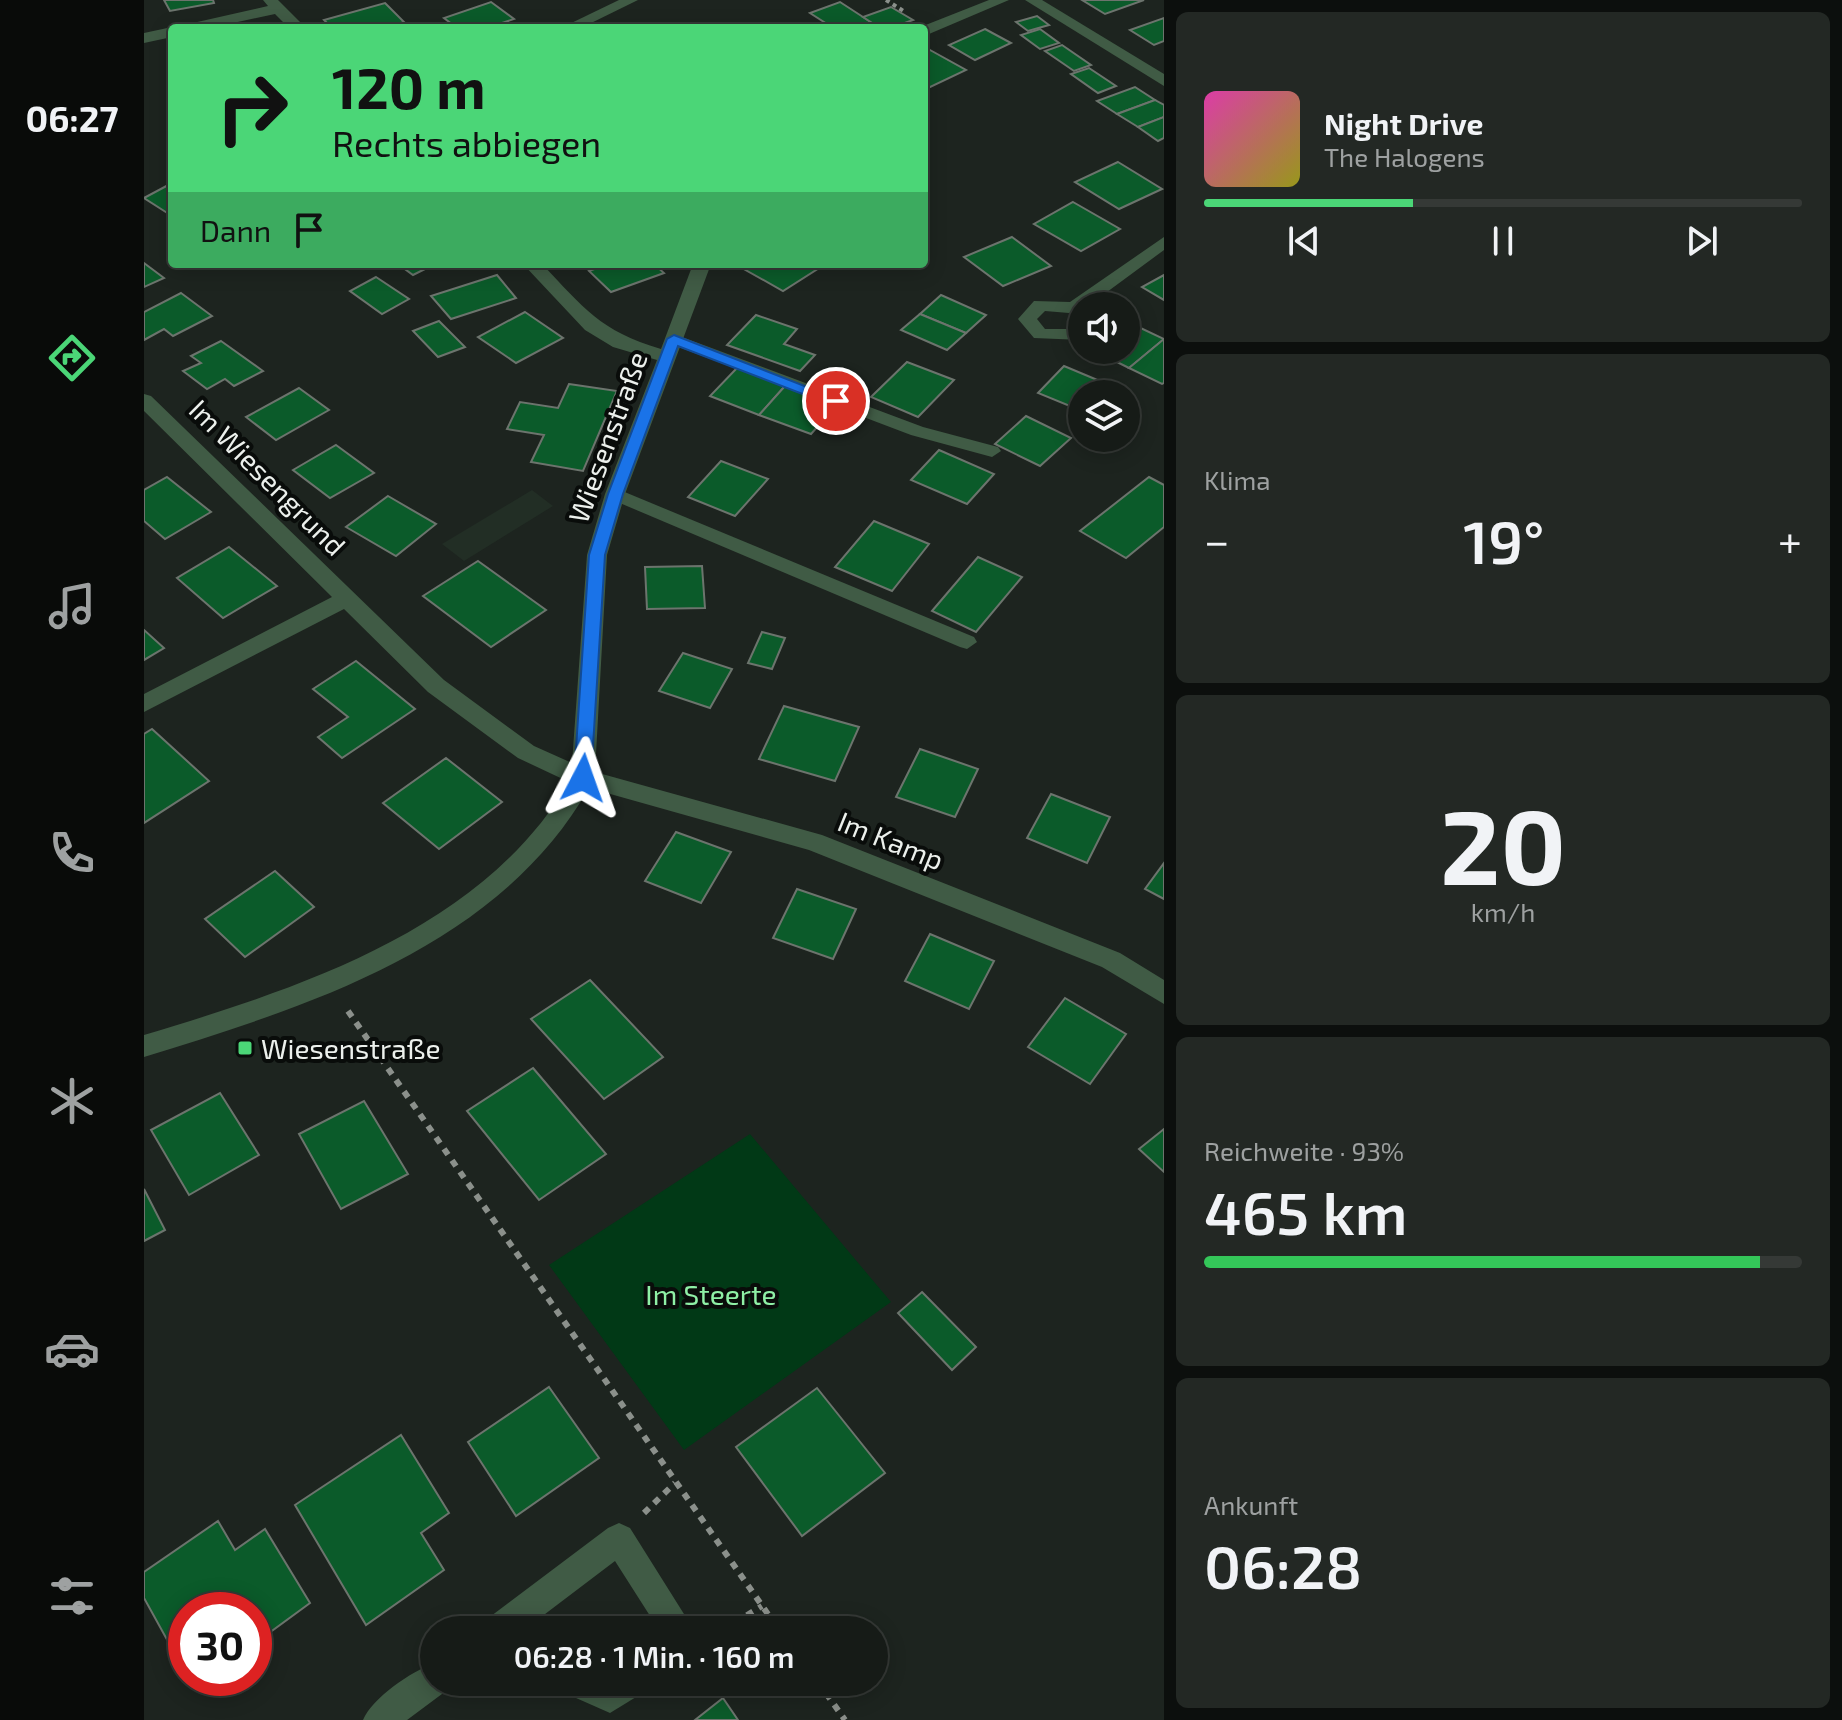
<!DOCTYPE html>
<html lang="de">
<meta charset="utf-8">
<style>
:root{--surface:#161b17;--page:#232824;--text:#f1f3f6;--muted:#9ea1a1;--line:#353936;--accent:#4bd677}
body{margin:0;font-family:"Exo 2",sans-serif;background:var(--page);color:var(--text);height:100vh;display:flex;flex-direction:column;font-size:30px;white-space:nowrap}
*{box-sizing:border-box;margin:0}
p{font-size:26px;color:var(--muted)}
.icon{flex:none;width:44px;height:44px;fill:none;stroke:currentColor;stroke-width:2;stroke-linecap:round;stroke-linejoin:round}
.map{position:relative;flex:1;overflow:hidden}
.side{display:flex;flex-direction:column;gap:12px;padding:12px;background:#0c0f0d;width:678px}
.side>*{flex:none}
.top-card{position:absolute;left:24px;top:24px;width:760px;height:244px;border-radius:8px;box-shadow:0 4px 20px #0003,0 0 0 2px var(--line);background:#4bd677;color:#111;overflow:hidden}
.buttons{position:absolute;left:924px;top:292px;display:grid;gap:16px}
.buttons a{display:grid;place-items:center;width:72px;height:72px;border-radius:50%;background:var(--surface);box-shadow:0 4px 20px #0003,0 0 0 2px var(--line);font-size:40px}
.speed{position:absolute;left:24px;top:1592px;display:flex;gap:16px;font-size:40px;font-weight:700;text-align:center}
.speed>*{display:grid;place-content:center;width:104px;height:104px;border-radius:50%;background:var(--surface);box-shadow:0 4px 20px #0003,0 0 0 2px var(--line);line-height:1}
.speed .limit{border:12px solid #d22;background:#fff;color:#111}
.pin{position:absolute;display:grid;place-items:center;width:68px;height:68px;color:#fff;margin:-34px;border:4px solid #fff;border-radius:50%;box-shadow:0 2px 8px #0007}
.me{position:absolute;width:88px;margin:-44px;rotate:4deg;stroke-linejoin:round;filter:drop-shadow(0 0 6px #0008)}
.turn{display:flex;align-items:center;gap:28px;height:168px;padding:0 32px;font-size:36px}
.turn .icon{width:104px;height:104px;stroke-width:2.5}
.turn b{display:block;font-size:56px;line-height:68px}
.then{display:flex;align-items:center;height:76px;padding:0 32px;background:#0003;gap:16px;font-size:30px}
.big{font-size:60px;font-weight:600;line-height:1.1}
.side .widget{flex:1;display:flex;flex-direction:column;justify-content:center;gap:12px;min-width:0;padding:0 28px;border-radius:12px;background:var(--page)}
.side .dial{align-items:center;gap:0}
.dial b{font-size:104px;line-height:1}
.song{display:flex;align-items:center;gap:24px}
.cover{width:96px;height:96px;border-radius:12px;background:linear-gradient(135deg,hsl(320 70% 55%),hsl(60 70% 35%))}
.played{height:8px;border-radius:4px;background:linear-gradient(90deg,var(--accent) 35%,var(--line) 35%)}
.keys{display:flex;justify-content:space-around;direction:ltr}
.heat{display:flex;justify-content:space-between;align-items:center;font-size:44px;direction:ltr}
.charge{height:12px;border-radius:6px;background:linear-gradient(90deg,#34c759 93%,var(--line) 0)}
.trip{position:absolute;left:276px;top:1616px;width:468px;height:80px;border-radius:40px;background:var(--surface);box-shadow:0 4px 20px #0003,0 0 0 2px var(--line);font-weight:600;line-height:80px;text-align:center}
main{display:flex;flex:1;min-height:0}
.dock{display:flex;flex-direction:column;width:144px;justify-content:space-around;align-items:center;background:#090b09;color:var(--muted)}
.dock .icon{width:56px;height:56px}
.dock .current{color:var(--accent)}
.dock b{font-size:36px;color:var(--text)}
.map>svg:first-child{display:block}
.built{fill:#222e25}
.green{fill:#013916}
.building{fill:#0b5b2a;stroke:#6c746d;stroke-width:2}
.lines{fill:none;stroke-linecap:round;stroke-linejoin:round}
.path-far1{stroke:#8b908b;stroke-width:4;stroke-dasharray:4 4;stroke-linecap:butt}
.path{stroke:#8b908b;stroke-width:6;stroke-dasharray:7 7;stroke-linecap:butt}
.lane{fill:#405b45;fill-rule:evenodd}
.street{fill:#405b45;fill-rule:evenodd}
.route{fill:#1a73e8;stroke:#114b97;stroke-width:2}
.poi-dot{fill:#4bd677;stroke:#090c0a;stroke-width:3}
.labels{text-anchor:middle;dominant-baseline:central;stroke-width:8;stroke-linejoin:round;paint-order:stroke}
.street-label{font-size:28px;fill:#ecf0ec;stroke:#090c0a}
.poi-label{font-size:28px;fill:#ecf0ec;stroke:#090c0a;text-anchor:start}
.park-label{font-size:28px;fill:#8ff0a6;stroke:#090c0a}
</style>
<main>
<nav class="dock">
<b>06:27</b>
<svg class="icon current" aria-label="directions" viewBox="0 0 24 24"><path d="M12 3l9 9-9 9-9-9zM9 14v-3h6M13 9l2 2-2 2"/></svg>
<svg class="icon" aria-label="music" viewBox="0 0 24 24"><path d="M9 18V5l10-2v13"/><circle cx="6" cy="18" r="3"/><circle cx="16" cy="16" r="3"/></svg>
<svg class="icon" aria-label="phone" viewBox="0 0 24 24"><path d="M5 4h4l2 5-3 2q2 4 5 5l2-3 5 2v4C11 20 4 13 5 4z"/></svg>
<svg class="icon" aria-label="climate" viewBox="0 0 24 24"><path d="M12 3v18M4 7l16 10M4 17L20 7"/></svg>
<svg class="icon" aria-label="car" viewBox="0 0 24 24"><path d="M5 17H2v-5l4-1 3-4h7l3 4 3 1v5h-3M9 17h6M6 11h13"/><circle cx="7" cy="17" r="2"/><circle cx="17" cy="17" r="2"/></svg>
<svg class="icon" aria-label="filters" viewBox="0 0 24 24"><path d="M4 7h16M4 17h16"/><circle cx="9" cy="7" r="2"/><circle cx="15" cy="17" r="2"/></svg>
</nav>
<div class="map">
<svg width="1020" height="1720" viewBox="0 0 1020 1720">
<rect width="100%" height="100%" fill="#1d241f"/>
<polygon class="built" points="388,490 409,506 320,561 298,544"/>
<polygon class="green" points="606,1134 747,1302 540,1450 405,1265"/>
<g class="building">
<polygon points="20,0 69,0 70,3 26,11"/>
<polygon points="938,0 1000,0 961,14"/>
<polygon points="347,2 370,19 343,28 313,28 300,18"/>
<polygon points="696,2 719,17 733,26 672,28 683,24 666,13"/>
<polygon points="241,3 260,22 240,28 188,28 180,20"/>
<polygon points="747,7 769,20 747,28 736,28 719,17"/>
<polygon points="893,16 905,25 884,31 872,22"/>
<polygon points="1020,18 1020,41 1010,45 986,30"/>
<polygon points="841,29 867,43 831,60 805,45"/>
<polygon points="896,29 915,43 896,49 877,35"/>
<polygon points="918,45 947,65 930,71 901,51"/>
<polygon points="786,50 822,70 782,89 780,53"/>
<polygon points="945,68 972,86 954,93 927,74"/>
<polygon points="991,87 1011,100 973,114 953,101"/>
<polygon points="1011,100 1020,105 1020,117 994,127 973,114"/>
<polygon points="1020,117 1020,138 1014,141 994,127"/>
<polygon points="974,162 1018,189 975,209 931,182"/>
<polygon points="28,183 28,216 0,198"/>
<polygon points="929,202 976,229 937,251 890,224"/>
<polygon points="868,237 907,266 859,286 820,257"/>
<polygon points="0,263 20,278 0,287"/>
<polygon points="254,264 291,264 269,275"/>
<polygon points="464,264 510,264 520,273 467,292 445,271"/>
<polygon points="605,264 662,264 672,270 639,291 598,268"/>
<polygon points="353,275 372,298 307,319 287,296"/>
<polygon points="1020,275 1020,300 998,287"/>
<polygon points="232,277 265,299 238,314 206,291"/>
<polygon points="37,293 68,316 29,336 20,329 0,340 0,312"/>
<polygon points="797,295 842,315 822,333 776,314"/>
<polygon points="381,312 419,338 372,363 334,337"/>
<polygon points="776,314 822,333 803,350 757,330"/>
<polygon points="612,315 653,329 640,344 671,355 656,371 583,345"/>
<polygon points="295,321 321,347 294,357 269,331"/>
<polygon points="986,323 1020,339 985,368 951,351 982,350 982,326"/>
<polygon points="1020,339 1020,383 1018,384 985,368"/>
<polygon points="77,341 119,371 90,386 81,379 63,389 39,371 57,363 47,356"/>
<polygon points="763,362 810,380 774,417 727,397"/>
<polygon points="920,366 982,392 938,394 938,411 894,393"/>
<polygon points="593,368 641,386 615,415 566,396"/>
<polygon points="425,384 473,391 439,471 387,462 400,435 363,429 376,402 414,408"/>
<polygon points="641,386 692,406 667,434 615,415"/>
<polygon points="155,388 185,410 132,440 102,417"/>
<polygon points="882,416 927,438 896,466 851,444"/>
<polygon points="192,445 230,473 186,498 149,470"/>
<polygon points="795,450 850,474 823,504 767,480"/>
<polygon points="577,461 624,479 591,516 544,497"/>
<polygon points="23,477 67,512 21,539 0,521 0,490"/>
<polygon points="1005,477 1020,485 1020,527 982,558 936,531"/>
<polygon points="244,496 292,524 252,556 202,527"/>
<polygon points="730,521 785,544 748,591 691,567"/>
<polygon points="85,547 133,586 79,618 33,578"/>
<polygon points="834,557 878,577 832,632 788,611"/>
<polygon points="334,561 402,610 347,647 279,596"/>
<polygon points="558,566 561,608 503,609 501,567"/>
<polygon points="0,630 20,648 0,660"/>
<polygon points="618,632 641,638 628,669 604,663"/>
<polygon points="539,653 588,669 566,708 515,691"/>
<polygon points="212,661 271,709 198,758 174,737 204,717 169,689"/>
<polygon points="640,706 715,727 691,781 615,759"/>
<polygon points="8,729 65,781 0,823 0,734"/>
<polygon points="776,749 834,769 811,817 752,797"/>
<polygon points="302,758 358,802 295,849 239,803"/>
<polygon points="907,794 966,817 943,863 883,838"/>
<polygon points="532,832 587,852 557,903 501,881"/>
<polygon points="1020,863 1020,899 1001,889"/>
<polygon points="131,871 170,907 101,957 61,919"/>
<polygon points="653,889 712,909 689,959 629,938"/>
<polygon points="786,934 850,961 825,1009 761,981"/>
<polygon points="446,980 519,1057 460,1099 387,1019"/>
<polygon points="921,998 982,1034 946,1084 884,1047"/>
<polygon points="389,1068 462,1154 395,1200 323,1111"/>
<polygon points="76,1093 115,1155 45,1195 7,1130"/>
<polygon points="220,1101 264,1174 197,1209 155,1134"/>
<polygon points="1020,1129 1020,1172 995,1149"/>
<polygon points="0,1189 21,1230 0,1241"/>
<polygon points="778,1292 832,1347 808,1370 754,1313"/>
<polygon points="405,1387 455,1458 372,1516 324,1442"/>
<polygon points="673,1388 741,1473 658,1536 592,1447"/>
<polygon points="257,1435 305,1513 277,1533 300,1570 222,1625 151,1505"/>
<polygon points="74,1521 91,1550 121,1529 166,1603 110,1644 110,1610 42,1610 42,1674 0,1598 0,1572"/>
<polygon points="579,1698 594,1720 551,1720"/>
</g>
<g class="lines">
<polyline class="path-far1" points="742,0 761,12"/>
<g class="path">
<polyline points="204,1011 635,1630"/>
<polyline points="500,1513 531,1483"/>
<polyline points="579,1630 618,1606"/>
<polyline points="674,1682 701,1720"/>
</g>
<g class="lane">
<polygon points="530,334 779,427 854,447 857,451 848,457 767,435 524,343 522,339 524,335"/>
<polygon points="471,488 830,637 833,642 823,649 816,647 464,498 462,494"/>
</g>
<g class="street">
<polygon points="119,0 134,0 162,28 145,28 131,14 66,28 37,28 40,25 124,6"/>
<polygon points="475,0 494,0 437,28 417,28"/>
<polygon points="845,0 865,0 785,34 780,36 780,28 774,28"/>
<polygon points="881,0 898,0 1020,74 1020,86"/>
<polygon points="28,27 28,37 0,43 0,33"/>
<polygon points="1020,237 1020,250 944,306 938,306 938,320 925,313 901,311 893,319 901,329 928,329 938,322 938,340 890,338 874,319 890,301 926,302"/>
<path d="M379 264H398C440 308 456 331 517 349L549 264H567L481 494 463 555 451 772 678 835 976 953 1020 980V1004L958 967 665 850 445 788C354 947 165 1006 0 1057V1035C156 988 338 930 425 782L374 758 284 692 200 609 0 712V694L188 597 0 411V394L7 396 300 680 390 746 428 763 443 555 461 494 513 360 469 347 441 330Z"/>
<polygon points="475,1523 486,1528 550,1630 515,1630 471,1561 380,1630 338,1630 343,1619 464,1528"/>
<path d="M290 1663V1682H305L302 1691 263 1720H219C229 1697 267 1672 290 1663Z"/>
<polygon points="419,1682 501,1682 497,1694 466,1713 423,1694"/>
</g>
</g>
<polygon class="route" points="530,335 699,401 697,405 687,405 534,346 479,494 461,555 447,778 439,785 430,778 445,555 464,494 523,339"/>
<rect class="poi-dot" x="93" y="1040" width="16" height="16" rx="4"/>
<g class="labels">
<g class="street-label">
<text transform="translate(463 437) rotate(-70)">Wiesenstraße</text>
<text transform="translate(124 477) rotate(45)">Im Wiesengrund</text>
<text transform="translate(747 840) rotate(22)">Im Kamp</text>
</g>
<g class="poi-label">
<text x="117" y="1048">Wiesenstraße</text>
</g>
<g class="park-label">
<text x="567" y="1294">Im Steerte</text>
</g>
</g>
</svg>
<div class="buttons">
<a><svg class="icon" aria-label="sound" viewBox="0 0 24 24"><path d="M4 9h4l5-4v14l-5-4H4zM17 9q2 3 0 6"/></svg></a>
<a><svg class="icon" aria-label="layers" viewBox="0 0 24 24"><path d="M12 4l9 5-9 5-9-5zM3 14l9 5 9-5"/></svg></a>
</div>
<div class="speed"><div class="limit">30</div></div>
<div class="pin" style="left:692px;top:401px;background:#d93025"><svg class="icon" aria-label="arrive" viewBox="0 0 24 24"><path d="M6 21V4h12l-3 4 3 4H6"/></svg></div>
<svg class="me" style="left:439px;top:778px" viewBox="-20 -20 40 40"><path d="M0-17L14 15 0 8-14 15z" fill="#1a73e8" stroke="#fff" stroke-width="4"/></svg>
<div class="trip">06:28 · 1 Min. · 160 m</div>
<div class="top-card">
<div class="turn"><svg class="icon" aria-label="right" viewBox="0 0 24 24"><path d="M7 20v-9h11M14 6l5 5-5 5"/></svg><div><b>120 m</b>Rechts abbiegen</div></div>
<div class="then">Dann<svg class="icon" aria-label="arrive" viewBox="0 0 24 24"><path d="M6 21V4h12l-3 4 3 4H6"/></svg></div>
</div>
</div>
<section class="side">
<div class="widget">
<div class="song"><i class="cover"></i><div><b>Night Drive</b><p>The Halogens</p></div></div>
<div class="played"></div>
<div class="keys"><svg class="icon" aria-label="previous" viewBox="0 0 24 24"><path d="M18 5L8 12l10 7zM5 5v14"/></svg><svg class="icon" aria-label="pause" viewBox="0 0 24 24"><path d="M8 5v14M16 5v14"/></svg><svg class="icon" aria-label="next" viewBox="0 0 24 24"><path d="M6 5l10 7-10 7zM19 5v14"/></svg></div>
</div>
<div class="widget"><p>Klima</p>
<div class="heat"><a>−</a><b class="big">19°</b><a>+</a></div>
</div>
<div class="widget dial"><b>20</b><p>km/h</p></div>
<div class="widget"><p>Reichweite · 93%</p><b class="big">465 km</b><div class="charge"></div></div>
<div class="widget"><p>Ankunft</p><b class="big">06:28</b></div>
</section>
</main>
